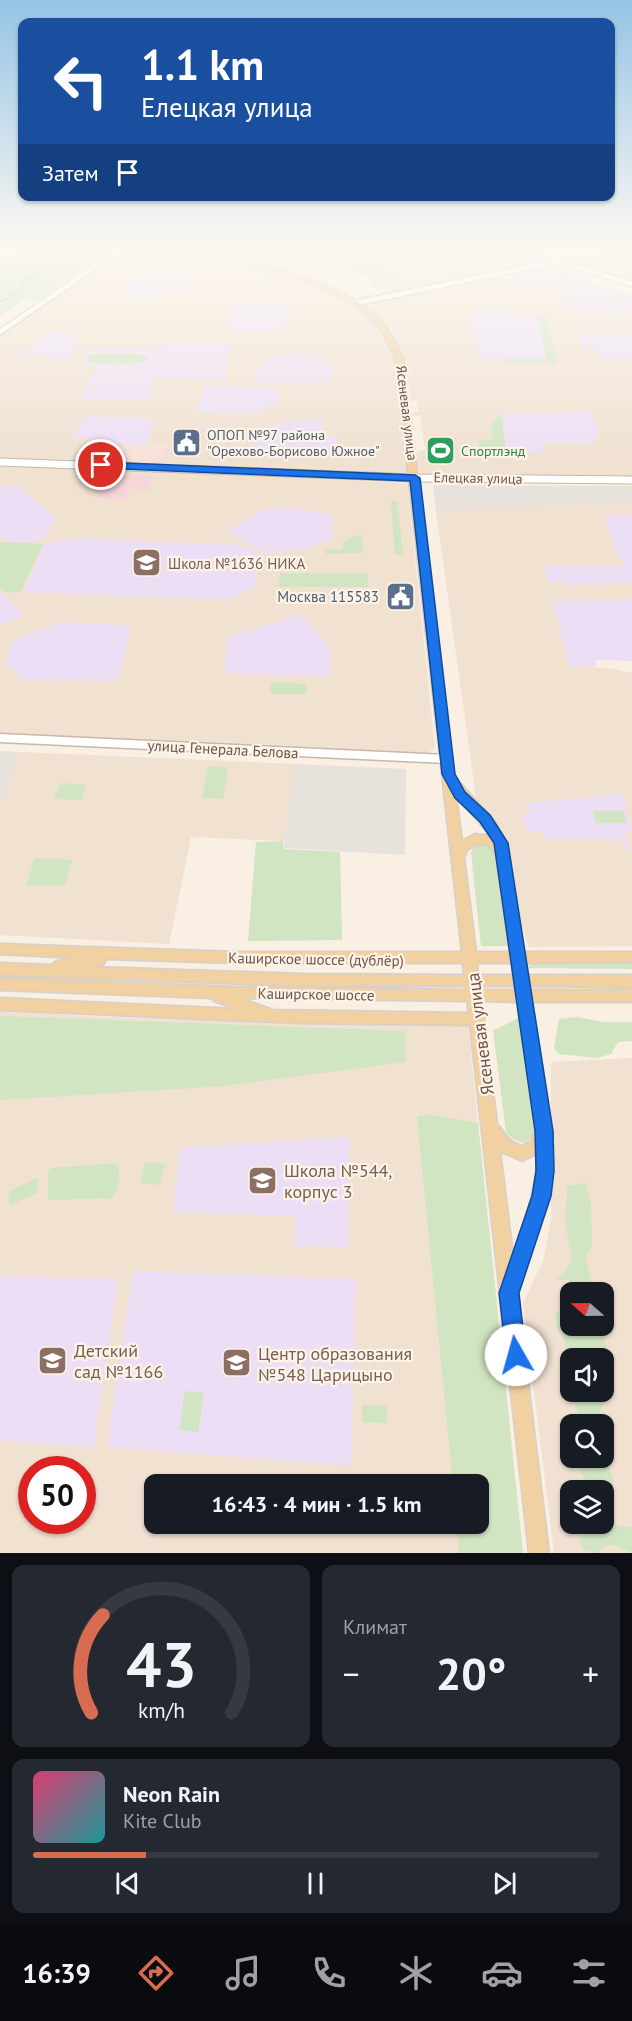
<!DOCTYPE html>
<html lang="ru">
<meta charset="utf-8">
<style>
:root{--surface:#171b24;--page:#242831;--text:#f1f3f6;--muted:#9ea1a6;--line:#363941;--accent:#d76c53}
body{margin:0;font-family:"PT Sans",sans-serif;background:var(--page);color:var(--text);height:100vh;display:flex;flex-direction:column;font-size:22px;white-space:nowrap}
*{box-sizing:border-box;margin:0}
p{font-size:20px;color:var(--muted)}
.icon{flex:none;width:33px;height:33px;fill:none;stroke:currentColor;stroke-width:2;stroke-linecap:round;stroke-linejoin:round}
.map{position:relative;height:1553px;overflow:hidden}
.sheet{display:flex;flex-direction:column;gap:12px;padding:12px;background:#0d0f14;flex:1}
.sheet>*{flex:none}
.guide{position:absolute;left:18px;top:18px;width:597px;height:183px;border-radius:12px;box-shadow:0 2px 4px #0004;background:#1a4fa0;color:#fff;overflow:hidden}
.needle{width:39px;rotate:290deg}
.fabs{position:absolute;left:560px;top:1282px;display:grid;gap:12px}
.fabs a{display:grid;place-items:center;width:54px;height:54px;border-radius:12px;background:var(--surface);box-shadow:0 2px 4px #0004;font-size:30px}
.speed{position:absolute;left:18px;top:1456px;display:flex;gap:12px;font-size:30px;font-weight:700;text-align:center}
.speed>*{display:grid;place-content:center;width:78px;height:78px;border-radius:50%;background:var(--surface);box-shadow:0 2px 4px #0004;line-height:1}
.speed .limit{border:9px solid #d22;background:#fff;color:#111}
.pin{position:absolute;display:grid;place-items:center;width:51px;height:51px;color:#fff;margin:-26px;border:3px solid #fff;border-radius:50%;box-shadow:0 2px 6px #0007}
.me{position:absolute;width:66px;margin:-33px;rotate:353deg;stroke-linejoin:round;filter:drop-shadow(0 0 4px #0008)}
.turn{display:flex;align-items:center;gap:21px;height:126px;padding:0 24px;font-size:27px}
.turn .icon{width:78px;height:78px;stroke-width:2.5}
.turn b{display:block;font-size:42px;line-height:51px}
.then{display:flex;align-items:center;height:57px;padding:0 24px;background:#0003;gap:12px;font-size:22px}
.big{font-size:45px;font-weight:700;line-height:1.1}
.sheet .card{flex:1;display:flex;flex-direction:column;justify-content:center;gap:9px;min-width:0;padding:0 21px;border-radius:12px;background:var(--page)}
.sheet .dial{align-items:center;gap:0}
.dial svg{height:156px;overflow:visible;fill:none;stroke:var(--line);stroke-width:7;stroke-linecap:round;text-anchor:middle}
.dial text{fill:var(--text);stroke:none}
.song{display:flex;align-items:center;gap:18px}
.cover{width:72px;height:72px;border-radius:9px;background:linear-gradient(135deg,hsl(340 70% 55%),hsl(180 70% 35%))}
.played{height:6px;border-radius:3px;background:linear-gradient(90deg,var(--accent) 20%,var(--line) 20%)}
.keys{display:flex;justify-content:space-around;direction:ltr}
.heat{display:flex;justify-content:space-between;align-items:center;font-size:33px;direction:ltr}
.sheet .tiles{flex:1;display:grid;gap:12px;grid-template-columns:1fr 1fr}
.card:last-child{grid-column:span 2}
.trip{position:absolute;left:144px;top:1474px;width:345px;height:60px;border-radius:12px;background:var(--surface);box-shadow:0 2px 4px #0004;font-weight:700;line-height:60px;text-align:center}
.dock{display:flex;height:96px;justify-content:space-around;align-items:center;background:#090b0e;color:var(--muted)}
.dock .icon{width:42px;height:42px}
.dock .current{color:var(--accent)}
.dock b{font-size:27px;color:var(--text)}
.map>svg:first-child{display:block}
.residential{fill:#f0e1d1;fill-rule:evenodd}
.commercial{fill:#f8e0d7}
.industrial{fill:#e8e2dd}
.education{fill:#ecdff5}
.medical{fill:#f6d6db}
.green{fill:#d1e5c2}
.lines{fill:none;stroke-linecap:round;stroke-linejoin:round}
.stream{stroke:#a0cbd1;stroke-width:1.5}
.minor-far2-casing{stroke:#c8b7aa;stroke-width:7}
.minor-far1-casing{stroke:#c8b7aa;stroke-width:9}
.minor-casing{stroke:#c8b7aa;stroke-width:11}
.major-casing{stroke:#d6d0cd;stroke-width:3}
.minor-far2{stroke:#fff;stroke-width:5}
.minor-far1{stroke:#fff;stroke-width:7}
.minor{stroke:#fff;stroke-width:8}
.major{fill:#f1d1a1;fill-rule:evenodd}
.route{fill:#1a73e8;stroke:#114b97;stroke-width:1.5}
.labels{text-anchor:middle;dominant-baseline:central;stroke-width:4.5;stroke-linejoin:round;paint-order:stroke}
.far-street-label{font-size:14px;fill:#6e564b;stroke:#fdf4e7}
.far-service-label{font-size:14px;fill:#4e5e75;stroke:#fdf4e7;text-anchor:start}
.far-leisure-label{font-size:14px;fill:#27864d;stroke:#fdf4e7;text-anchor:start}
.education-label{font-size:15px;fill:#785e54;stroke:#fdf4e7;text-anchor:start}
.service-label{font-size:15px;fill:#4e5e75;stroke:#fdf4e7;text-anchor:end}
.street-label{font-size:15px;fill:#6e564b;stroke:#fdf4e7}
.near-street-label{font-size:18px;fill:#6e564b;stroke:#fdf4e7}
.near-education-label{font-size:18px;fill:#785e54;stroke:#fdf4e7;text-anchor:start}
</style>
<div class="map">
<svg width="632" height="1553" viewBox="0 0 632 1553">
<rect width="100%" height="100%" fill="#f9efe2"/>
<g class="residential">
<polygon points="140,247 534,247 552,260 363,299 358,297 393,291 389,288 377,290 369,277 355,272 342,275 305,264 285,272"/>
<polygon points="128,249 273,274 339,297 367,316 381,329 395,359 411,471 407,474 0,458 0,334 123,250"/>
<polygon points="550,268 601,287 632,295 632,477 424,476 419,474 417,453 425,449 420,415 413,416 413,412 419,412 417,401 412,401 404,356 391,328 366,304"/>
<polygon points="0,465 407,483 435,748 427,753 0,733"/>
<polygon points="632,502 632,600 582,601 558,616 557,621 569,667 610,668 632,673 632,946 529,947 521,922 508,844 500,829 477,804 436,511"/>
<polygon points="20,752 294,764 285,841 191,837 169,944 0,935 0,808"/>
<path d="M0 1011 103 1017 468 1024 520 1553H0ZM32 1470H82V1521H32ZM154 1485H478V1524H154Z"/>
<path d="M632 1058V1553H554L523 1303 543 1261 551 1220V1062ZM570 1293H603V1326H570ZM570 1359H603V1392H570ZM570 1425H603V1458H570ZM570 1491H603V1524H570Z"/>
</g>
<polygon class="commercial" points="115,444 147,445 169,445 160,461 110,459"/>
<g class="industrial">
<polygon points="546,247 578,247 599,256 595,258 632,268 632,279 585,266"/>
<polygon points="434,265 461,277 419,285 401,272"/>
<polygon points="433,485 632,486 632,502 436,511"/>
<polygon points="0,751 20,752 0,808"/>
<polygon points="294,764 406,769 405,855 284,848"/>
</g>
<g class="education">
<polygon points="550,268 601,287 632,295 632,311 623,315 570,310 566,299 546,288 503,277"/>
<polygon points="152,272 192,273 189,280 196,281 194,292 159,292 157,295 117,294 121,283"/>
<polygon points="289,299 290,321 276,331 230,331 233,301"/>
<polygon points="488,309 506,309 507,314 537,315 547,359 477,359 470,314"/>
<polygon points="49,332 75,333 73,340 80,340 70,360 19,354"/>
<polygon points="577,334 632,334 632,358 598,358 595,350 582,349"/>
<polygon points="230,344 225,380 154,378 149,400 80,399 96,365 81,364 88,348 160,349 163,345"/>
<polygon points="292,353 313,353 322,363 334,369 331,382 255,383 257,370 273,357"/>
<polygon points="203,385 278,388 279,405 247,413 198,412"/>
<polygon points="592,412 598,437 594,443 543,442 543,453 506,452 501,414"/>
<polygon points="86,416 153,419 147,445 104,444 73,435"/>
<polygon points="292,420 324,421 322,436 337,436 335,456 255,451 255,437 272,426"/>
<polygon points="0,486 19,487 56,519 47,534 35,542 5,541 0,536"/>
<polygon points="287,507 332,515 333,539 309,548 268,554 226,532 263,510"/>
<polygon points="604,515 632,515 632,583 569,585 568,582 548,582 544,566 624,566 623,561 620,561"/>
<polygon points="91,539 240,545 259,553 255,586 228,600 23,592 43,546 55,540"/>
<polygon points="0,592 24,615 0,624"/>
<polygon points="632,600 632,661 595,660 596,667 569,667 552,601"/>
<polygon points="301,615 330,649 331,676 224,673 229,636"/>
<polygon points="61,622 131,626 117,681 16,680 20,671 12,670 13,666 5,665 14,640"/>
<polygon points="622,794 632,830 625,831 630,851 625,851 622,839 544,840 543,832 528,832 522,815 530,814 526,803"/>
<polygon points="349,1137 349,1247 295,1246 295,1216 173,1212 180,1148"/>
<polygon points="133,1271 356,1279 351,1466 107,1447"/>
<polygon points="0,1276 118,1279 93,1447 0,1441"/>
</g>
<polygon class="medical" points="81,473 122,475 153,476 149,489 130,489 125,501 106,499 99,496 92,486 78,485"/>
<g class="green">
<polygon points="26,247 114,249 36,301 25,299 0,317 0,268"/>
<polygon points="298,247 326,247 337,255 389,269 400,282 396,287 374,287 369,277 315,260"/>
<polygon points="592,247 632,247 632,259 605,256"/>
<polygon points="537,315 545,316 557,363 507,363 505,359 547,359"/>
<path d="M100 353 140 354 148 359C139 367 96 366 86 360L89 355Z"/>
<polygon points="501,414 506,452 482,450 477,440 493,440 491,425"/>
<polygon points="391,501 397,501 403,554 395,555"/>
<polygon points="361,534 363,553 326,554 325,549 343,549 343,542"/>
<polygon points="0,542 43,544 21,591 7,593 0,587"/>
<polygon points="280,573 367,573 368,587 279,587"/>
<polygon points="274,682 304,684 307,685 306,694 272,694 269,691 271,683"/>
<polygon points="208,766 228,767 223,799 202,798"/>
<polygon points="60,783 86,785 82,800 54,799"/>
<polygon points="593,811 624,811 627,823 596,823"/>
<polygon points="283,841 284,849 340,852 342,940 248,941 256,842"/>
<polygon points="480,844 490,844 498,852 511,946 481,946 471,853 474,847"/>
<polygon points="35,858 72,860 65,886 26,885"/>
<polygon points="632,962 632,969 529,968 529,963"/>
<polygon points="0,1016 405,1031 406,1062 224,1086 0,1100"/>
<polygon points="520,1017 537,1129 534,1136 524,1143 513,1139 506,1132 493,1031"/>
<polygon points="577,1017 603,1022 632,1022 632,1041 618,1042 611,1054 597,1058 559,1054 554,1048 559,1019"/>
<polygon points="432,1115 478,1123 523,1553 459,1553 456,1524 478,1524 478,1485 453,1485 417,1116"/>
<polygon points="145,1162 165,1164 160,1185 140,1183"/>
<path d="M115 1163C122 1170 120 1191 112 1198L51 1200 48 1198V1172L51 1168Z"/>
<polygon points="38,1177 37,1193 10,1205 8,1192"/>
<path d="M586 1183 591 1206 592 1246 585 1256 594 1293H571L569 1280H555C581 1259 568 1251 566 1225 565 1212 567 1199 567 1186Z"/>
<polygon points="570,1311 570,1326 601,1326 608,1354 608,1368 603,1366 603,1359 570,1359 570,1377 565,1341 556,1326 555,1313"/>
<polygon points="185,1391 204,1393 198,1432 179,1430"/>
<polygon points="572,1392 601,1392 606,1398 597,1418 578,1413"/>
<polygon points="362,1405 387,1406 387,1423 362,1422"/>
<polygon points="603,1450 614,1482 608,1496 603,1496 603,1491 590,1491 579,1468 579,1458 603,1458"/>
<path d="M600 1524 632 1527V1553C616 1546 613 1539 596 1553L584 1550 579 1541 586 1530Z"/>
</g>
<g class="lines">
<g class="stream">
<polyline points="315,247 331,258 330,260"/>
<polyline points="51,257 55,251 53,247"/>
<polyline points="26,286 21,282 33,277"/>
<polyline points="0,302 22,291 45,269"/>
</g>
<defs>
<g id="minor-far2">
<polyline points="538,247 559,261 632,284"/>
<polyline points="356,303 559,261"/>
<polyline points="0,332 124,247"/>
</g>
<polyline id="minor-far1" points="0,462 415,478 632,480"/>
<polyline id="minor" points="0,738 447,759"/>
<path id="major" d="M126 247C147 247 168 250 190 253 252 262 341 275 385 325 392 334 397 347 403 357L454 776 495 822 507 843 524 952H632V962L526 963 528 975H632V987L529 986 530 990H632V1002H532L552 1131 553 1171 549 1196 517 1293 549 1553H529L470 1025 299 1023 0 1010V998L237 1009 214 1001 212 998 0 990V978L237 987 466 990V986H304L0 975V963L51 965 57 961 77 958 0 954V944L237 952H462L395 357C390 348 386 337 380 329 344 281 245 265 189 257 174 255 137 253 126 247ZM456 796 491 836 475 834 462 841ZM477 844 488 845 496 854 510 952H476L464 858 467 850ZM106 959 237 963H463L464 975 304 974 92 967 104 964ZM477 963H512L514 975H478ZM480 986H515L516 990H480ZM240 998 467 1001 469 1013 273 1010ZM482 1001 518 1002 536 1131 531 1141 522 1146 511 1141 497 1124ZM500 1151 522 1161 537 1154C537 1190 524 1222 513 1256Z"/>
</defs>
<use href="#minor-far2" class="minor-far2-casing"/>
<use href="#minor-far1" class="minor-far1-casing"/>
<use href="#minor" class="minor-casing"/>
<use href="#major" class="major-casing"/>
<use href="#minor-far2" class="minor-far2"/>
<use href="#minor-far1" class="minor-far1"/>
<use href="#minor" class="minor"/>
<use href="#major" class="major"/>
</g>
<linearGradient id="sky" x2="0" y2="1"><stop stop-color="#95c4e5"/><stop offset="0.53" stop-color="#fcf8f2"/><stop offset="1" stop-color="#fcf8f2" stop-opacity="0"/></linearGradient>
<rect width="632" height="464" fill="url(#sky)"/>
<polygon class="route" points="101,462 415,475 420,478 455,774 465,792 490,815 508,843 553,1131 554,1171 551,1196 519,1293 526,1355 523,1362 516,1365 509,1362 506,1355 499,1293 532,1196 536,1171 535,1131 494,843 480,822 455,798 442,774 410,481 98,468 98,463"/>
<defs>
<symbol id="civic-square" viewBox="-11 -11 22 22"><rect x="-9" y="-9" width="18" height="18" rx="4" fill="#5c6f8a" stroke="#fdf4e7"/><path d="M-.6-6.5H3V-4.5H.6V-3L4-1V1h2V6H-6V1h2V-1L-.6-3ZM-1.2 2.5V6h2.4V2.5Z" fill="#fff"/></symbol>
<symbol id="stadium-square" viewBox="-11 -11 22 22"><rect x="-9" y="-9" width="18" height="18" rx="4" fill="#2e9e5b" stroke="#fdf4e7"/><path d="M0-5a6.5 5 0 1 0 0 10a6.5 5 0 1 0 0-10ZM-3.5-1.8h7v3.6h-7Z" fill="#fff"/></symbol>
<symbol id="school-square" viewBox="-11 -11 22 22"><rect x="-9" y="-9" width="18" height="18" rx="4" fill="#8d6e63" stroke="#fdf4e7"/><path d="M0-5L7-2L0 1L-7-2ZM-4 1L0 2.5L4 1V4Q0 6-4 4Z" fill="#fff"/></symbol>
</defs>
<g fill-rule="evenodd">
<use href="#civic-square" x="170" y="426" width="33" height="33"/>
<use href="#stadium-square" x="424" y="434" width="33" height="33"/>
<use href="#school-square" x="130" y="546" width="33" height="33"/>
<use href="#civic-square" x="384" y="580" width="33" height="33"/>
<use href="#school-square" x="246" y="1164" width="33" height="33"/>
<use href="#school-square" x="36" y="1344" width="33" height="33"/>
<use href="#school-square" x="220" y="1346" width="33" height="33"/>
</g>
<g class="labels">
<g class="far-street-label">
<text transform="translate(407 413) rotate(83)">Ясеневая улица</text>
<text transform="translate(478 478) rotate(1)">Елецкая улица</text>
</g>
<g class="far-service-label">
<text x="207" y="435">ОПОП №97 района<tspan x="207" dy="16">"Орехово-Борисово Южное"</tspan></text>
</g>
<g class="far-leisure-label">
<text x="461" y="451">Спортлэнд</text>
</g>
<g class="education-label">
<text x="168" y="563">Школа №1636 НИКА</text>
</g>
<g class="service-label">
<text x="379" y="596">Москва 115583</text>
</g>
<g class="street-label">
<text transform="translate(223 749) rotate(3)">улица Генерала Белова</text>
<text transform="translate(316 959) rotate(1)">Каширское шоссе (дублёр)</text>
<text transform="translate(316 994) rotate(1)">Каширское шоссе</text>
</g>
<g class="near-street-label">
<text transform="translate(480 1034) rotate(-97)">Ясеневая улица</text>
</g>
<g class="near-education-label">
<text x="284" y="1170">Школа №544,<tspan x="284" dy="21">корпус 3</tspan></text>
<text x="74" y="1350">Детский<tspan x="74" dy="21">сад №1166</tspan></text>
<text x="258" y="1353">Центр образования<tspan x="258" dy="21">№548 Царицыно</tspan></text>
</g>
</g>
</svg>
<div class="fabs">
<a><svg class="needle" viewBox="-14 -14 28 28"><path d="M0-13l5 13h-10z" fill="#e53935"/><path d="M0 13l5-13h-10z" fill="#9ea1a6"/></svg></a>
<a><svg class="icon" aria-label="sound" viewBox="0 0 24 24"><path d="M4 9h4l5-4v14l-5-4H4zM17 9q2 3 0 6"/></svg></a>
<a><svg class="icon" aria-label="search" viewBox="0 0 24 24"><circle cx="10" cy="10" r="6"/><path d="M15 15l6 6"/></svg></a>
<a><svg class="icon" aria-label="layers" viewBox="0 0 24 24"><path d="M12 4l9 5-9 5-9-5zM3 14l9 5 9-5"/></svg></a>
</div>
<div class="speed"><div class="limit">50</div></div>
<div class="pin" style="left:101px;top:465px;background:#d93025"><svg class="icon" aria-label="arrive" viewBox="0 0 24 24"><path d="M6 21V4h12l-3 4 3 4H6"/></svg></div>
<svg class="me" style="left:516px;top:1355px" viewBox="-20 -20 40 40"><circle r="19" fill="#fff"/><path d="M0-13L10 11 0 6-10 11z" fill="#1a73e8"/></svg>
<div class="trip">16:43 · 4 мин · 1.5 km</div>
<div class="guide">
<div class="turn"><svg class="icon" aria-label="left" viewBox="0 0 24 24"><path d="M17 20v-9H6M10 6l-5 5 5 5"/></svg><div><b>1.1 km</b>Елецкая улица</div></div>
<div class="then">Затем<svg class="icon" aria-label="arrive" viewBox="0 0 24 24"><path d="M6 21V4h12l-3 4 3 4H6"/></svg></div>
</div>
</div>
<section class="sheet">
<div class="tiles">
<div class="card dial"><svg viewBox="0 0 100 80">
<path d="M14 69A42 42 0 1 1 86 69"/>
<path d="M14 69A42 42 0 0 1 20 19" stroke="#d76c53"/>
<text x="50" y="56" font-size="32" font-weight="700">43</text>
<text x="50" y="72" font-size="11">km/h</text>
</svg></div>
<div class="card"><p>Климат</p>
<div class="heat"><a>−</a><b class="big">20°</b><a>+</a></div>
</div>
<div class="card">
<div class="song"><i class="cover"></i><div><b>Neon Rain</b><p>Kite Club</p></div></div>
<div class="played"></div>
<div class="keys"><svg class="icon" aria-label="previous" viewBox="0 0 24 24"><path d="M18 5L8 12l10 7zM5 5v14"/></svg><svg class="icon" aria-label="pause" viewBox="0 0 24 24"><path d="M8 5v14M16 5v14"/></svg><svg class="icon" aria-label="next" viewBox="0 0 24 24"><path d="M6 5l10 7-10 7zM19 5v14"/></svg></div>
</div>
</div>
</section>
<nav class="dock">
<b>16:39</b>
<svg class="icon current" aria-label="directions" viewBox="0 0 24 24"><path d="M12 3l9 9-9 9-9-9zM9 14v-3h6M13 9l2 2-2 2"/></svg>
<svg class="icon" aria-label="music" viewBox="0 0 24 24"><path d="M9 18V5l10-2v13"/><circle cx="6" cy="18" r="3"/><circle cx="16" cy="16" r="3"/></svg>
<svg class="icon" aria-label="phone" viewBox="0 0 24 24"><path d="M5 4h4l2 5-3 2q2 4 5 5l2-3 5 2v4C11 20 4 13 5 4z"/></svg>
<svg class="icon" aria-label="climate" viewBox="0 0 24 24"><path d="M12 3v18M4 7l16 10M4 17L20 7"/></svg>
<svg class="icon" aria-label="car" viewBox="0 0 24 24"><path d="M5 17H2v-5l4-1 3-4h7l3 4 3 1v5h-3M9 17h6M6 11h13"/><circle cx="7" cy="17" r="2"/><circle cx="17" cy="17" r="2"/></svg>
<svg class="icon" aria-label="filters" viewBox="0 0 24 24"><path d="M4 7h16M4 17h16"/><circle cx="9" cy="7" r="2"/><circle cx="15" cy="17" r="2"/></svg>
</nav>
